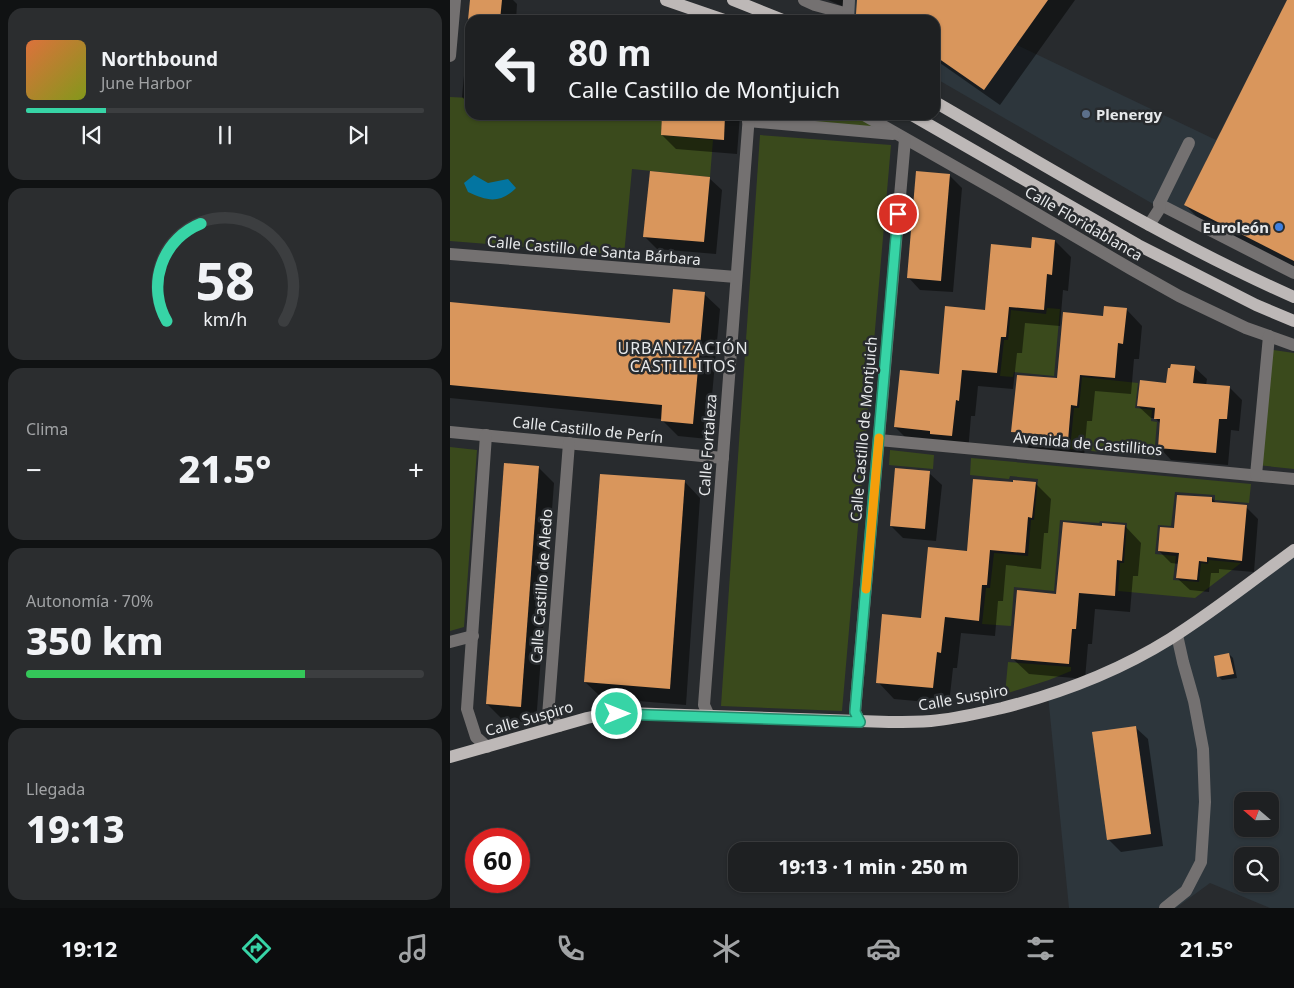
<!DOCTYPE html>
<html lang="es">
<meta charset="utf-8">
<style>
:root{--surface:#1e2022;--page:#2b2d2f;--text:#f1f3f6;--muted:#a1a3a5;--line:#3c3e40;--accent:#37d4a6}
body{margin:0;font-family:"Noto Sans",sans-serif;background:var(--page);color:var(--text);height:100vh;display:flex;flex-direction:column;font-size:19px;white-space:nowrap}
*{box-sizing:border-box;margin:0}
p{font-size:16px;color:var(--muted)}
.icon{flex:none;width:28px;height:28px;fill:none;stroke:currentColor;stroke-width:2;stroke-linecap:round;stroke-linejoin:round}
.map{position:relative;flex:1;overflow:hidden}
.panel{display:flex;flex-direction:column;gap:8px;padding:8px;background:#101213;width:450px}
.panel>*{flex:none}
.guide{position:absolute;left:15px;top:15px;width:475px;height:105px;border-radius:15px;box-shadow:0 1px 4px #0004,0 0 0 1px var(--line);background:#1e2022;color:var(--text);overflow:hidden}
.needle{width:32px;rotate:290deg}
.controls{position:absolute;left:784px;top:792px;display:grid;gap:10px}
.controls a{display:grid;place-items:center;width:45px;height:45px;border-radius:10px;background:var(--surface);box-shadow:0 1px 4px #0004,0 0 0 1px var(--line);font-size:25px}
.speed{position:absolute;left:15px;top:828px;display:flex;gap:10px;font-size:25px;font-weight:700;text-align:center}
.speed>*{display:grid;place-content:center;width:65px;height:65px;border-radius:50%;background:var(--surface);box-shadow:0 1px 4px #0004,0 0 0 1px var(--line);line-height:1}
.speed .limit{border:8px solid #d22;background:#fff;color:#111}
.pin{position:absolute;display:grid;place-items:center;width:42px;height:42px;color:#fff;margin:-21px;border:2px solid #fff;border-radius:50%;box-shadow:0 1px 5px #0007}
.me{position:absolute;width:55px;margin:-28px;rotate:90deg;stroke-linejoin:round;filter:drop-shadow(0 0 4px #0008)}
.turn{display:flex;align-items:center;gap:18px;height:105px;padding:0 20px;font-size:22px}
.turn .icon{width:65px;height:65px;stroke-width:2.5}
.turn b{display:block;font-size:35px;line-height:42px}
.big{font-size:38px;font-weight:800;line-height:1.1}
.panel .card{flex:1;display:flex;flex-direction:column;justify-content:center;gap:8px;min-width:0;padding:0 18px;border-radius:15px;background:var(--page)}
.panel .dial{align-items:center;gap:0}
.dial svg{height:130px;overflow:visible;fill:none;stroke:var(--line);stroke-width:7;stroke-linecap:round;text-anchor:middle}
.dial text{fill:var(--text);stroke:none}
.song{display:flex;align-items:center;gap:15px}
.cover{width:60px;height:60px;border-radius:8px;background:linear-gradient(135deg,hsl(20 70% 55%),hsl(70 70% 35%))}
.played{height:5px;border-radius:2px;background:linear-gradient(90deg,var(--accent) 20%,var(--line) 20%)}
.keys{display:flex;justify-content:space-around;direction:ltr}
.heat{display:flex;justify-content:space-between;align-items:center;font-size:28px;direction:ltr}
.charge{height:8px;border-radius:4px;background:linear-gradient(90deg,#34c759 70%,var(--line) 0)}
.trip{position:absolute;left:278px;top:842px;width:290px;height:50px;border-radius:15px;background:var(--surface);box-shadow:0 1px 4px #0004,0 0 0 1px var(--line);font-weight:800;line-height:50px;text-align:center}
.menu{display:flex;height:80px;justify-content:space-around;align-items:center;background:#0c0d0e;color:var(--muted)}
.menu .icon{width:35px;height:35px}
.menu .on{color:var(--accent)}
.menu b{font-size:22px;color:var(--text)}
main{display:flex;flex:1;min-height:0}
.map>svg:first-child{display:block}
.built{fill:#2d363c;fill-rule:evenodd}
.green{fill:#3a4a1c}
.water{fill:#0375a1}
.shadow{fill:#0007}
.building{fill:#d9965c}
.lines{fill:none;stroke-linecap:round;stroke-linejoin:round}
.minor{stroke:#747171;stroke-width:12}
.major{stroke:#bdb8b7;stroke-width:12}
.route-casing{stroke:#248a6c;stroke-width:12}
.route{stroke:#37d4a6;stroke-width:9}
.slow{stroke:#f59e0b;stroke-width:9}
.service-dot{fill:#5c6f8a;stroke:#282b2e;stroke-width:2}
.shop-dot{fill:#3f7fe0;stroke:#282b2e;stroke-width:2}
.labels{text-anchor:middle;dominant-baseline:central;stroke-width:5;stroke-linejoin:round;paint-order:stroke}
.poi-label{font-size:15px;font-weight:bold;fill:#e7e9eb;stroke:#282b2e;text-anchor:start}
.street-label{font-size:15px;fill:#e7e9eb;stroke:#282b2e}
.neighbourhood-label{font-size:16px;letter-spacing:1px;fill:#e7e9eb;stroke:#282b2e}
</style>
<main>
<section class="panel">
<div class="card">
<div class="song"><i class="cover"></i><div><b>Northbound</b><p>June Harbor</p></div></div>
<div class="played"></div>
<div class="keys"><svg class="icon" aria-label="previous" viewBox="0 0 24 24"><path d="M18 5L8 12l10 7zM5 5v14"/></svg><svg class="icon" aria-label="pause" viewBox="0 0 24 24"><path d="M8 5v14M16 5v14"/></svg><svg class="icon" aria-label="next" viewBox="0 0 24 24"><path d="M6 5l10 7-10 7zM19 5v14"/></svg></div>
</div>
<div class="card dial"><svg viewBox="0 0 100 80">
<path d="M14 69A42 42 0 1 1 86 69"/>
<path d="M14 69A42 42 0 0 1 35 9" stroke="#37d4a6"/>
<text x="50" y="56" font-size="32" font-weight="700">58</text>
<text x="50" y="72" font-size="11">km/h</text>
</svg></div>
<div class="card"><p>Clima</p>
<div class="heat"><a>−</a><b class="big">21.5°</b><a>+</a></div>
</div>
<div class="card"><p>Autonomía · 70%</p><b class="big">350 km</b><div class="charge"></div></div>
<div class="card"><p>Llegada</p><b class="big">19:13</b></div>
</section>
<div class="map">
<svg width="844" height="908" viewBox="0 0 844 908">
<rect width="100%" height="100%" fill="#282b2e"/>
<g class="built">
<polygon points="399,0 598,0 567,45 766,140 837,0 844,0 844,274 710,208 485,78 485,20 398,20"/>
<path d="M844 549V908H820L760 883 726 908H619L598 695 668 668ZM792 801H820V829H792ZM792 856H820V884H792Z"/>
</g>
<g class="green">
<polygon points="0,97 20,98 20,115 212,115 211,135 263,140 260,177 182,169 174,255 0,241"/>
<polygon points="299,115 414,115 447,134"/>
<polygon points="310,135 441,145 392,711 271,706"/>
<polygon points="597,308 610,309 604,376 564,372 563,377 550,376 554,340 558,340 561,310 596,314"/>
<polygon points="817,349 844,353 844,469 807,465"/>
<polygon points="632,377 688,383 685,408 702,410 701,421 707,422 704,457 620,449 624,408 629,408"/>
<polygon points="0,447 27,450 14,627 0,631"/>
<polygon points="440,450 484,455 483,469 439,465"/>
<polygon points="521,458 801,484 799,503 765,500 765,495 725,492 721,526 708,525 705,554 726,556 723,580 749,582 751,563 758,564 759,560 791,563 745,598 668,591 670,563 674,563 677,523 650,521 649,523 610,520 604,591 564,587 561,626 532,624 536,588 540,588 544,553 578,556 581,520 584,520 588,479 560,476 559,479 520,475"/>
<polygon points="558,662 621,667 621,671 599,680 555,694"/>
</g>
<path class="water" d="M24 175 38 183 58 179 66 188C50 204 37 201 18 192L14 183Z"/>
<g class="shadow">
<polygon points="21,0 63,0 67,4 66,20 20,20 20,105 12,97"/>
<polygon points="378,0 400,0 392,6"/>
<polygon points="408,0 625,0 550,105 490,63 485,69 485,20 414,20 408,14"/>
<polygon points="838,0 844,0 844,268 751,221 735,205"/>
<polygon points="68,115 121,115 121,120"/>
<polygon points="193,115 290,115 287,154 226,149 212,135 214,117"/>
<polygon points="500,176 512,188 503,292 470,290 458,277"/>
<polygon points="259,178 272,190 266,254 207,249 195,237"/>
<polygon points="605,241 621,257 618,291 613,290 610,326 575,323 572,353 567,353 563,389 528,386 525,416 521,416 518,452 461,443 445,427 490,375 582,249"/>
<polygon points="254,294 270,309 258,439 228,436 212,420 212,419 0,398 0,303 221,324"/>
<polygon points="676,309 692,326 689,359 684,359 681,394 645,391 642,421 637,421 634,457 615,455 611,451 579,448 562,431 608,380 654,317"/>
<polygon points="744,367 757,379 756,385 779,387 792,400 789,431 781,430 778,465 721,460 709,447 711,424 705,418 701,418 688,406 717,384"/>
<polygon points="88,467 104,483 86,723 53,720 37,704"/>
<polygon points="479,473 492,485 486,541 453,538 441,526"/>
<polygon points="234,481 250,498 236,705 152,698 135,682"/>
<polygon points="585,483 601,499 598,533 594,533 591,569 556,565 553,601 548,601 545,636 511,633 507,668 503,668 499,704 444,699 428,682 472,620 518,552"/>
<polygon points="762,498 767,504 796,507 808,519 804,572 769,569 769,573 761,573 759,592 740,590 727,578 729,564 721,563 709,551 725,529"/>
<polygon points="675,526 691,543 688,576 683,576 680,612 645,609 642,644 638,644 635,679 579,674 562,658 607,596 653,528"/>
<polygon points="779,654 783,658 787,678 772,680 769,677"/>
<polygon points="685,727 698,739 713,846 671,852 658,839"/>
</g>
<g class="building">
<polygon points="20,0 52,0 50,20 18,20"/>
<polygon points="407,0 598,0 534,90 485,56 485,20 415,20 406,14"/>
<polygon points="837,0 844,0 844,261 734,205"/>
<polygon points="212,115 275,115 274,140 211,135"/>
<polygon points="200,171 260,177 254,242 193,237"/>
<polygon points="466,171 500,174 491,281 457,278"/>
<polygon points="582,237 605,240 602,275 597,274 594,310 559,307 556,337 551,337 547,373 512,370 509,401 506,400 502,436 480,434 480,431 444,427 450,370 489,374 495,306 535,310 541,244 581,248"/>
<polygon points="223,289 255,292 243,424 211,421 212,405 0,385 0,302 220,323"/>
<polygon points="654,306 677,308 673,344 668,343 665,378 630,375 627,406 621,405 618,441 597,439 597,435 561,432 567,375 607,378 613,312 653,316"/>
<polygon points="721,364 745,366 743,383 780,386 777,419 769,419 766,453 708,448 710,419 704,419 705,408 687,406 690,380 716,383 718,368 720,368"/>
<polygon points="54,463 89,466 71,707 36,704"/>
<polygon points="445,468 480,471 475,529 440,526"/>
<polygon points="150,474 235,480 220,689 134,682"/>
<polygon points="523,479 563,482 563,480 586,482 582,518 578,517 575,553 540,550 537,585 532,585 529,621 495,617 491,653 487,652 483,688 426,683 432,614 471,618 478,547 517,551"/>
<polygon points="727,495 762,497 762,502 797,505 792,561 757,557 757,562 749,561 747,580 726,578 729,553 708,551 710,527 724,528"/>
<polygon points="613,522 652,526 652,523 675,525 672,561 667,560 665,596 629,593 626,629 622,629 619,664 561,659 567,590 606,594"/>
<polygon points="779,653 784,674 767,677 764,656"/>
<polygon points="686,726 701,834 657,840 642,732"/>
</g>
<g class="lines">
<g class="minor">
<polyline points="354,0 365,5 398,14"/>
<polyline points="398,20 399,0"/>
<polyline points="0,56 5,0"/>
<polyline points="414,115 551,193 681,269 729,296 796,328 844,345"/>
<polyline points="298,121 443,134"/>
<polyline points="709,204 844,273"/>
<polyline points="699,225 710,208 709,204 739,143"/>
<polyline points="0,254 286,277"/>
<polyline points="0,432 273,458"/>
<polyline points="36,435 17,709 26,737 37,747"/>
<polyline points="429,440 844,479"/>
<polyline points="806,475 819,336"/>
<polyline points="0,642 23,636"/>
<polyline points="259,716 254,705 299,115"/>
<polyline points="410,722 405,712 455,139"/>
<polyline points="109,726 98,716 119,443"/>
<polyline points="715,908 736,891 751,862 755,802 753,749 744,701 733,662 727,635"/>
</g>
<g class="major">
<polyline points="216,0 274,20"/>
<polyline points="283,0 333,20"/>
<path d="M485 102C603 170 719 242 844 297"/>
<polyline points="462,115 688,245 806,305 844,321"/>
<path d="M0 757 137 718 156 714 177 713 439 722C453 722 467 722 481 721 505 719 529 713 552 708 612 693 667 672 720 639 763 612 803 580 844 550"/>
</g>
</g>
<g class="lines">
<defs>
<polyline id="route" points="167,714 410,722 405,712 448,214"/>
</defs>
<use href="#route" class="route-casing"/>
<use href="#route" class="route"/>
<polyline class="slow" points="416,589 429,438"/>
</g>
<circle class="service-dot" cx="636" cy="114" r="5"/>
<circle class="shop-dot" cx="829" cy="227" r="5"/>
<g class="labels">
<g class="poi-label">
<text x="646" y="114">Plenergy</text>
<text x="819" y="227" text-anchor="end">Euroleón</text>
</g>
<g class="street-label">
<text transform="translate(634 223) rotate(30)">Calle Floridablanca</text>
<text transform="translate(144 250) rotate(5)">Calle Castillo de Santa Bárbara</text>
<text transform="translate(138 429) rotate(6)">Calle Castillo de Perín</text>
<text transform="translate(413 429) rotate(-85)">Calle Castillo de Montjuich</text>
<text transform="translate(638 443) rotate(5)">Avenida de Castillitos</text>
<text transform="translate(257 445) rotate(-86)">Calle Fortaleza</text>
<text transform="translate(91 586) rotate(-86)">Calle Castillo de Aledo</text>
<text transform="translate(513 697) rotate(-10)">Calle Suspiro</text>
<text transform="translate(79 718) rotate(-16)">Calle Suspiro</text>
</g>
<g class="neighbourhood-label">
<text x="233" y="348">URBANIZACIÓN<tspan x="233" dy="18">CASTILLITOS</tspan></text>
</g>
</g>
</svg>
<div class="controls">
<a><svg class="needle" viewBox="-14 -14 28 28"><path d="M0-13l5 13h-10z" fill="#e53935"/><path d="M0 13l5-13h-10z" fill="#a1a3a5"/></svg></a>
<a><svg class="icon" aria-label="search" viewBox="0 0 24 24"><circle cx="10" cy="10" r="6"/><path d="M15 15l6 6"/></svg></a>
</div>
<div class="speed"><div class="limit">60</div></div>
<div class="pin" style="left:448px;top:214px;background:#d93025"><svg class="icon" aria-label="arrive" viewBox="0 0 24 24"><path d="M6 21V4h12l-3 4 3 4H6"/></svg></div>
<svg class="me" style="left:167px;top:714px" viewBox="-20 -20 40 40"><circle r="17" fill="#37d4a6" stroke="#fff" stroke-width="3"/><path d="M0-11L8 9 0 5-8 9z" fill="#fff"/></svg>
<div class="trip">19:13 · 1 min · 250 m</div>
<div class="guide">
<div class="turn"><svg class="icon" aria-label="left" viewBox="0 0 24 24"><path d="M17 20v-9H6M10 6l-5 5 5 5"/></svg><div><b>80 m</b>Calle Castillo de Montjuich</div></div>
</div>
</div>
</main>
<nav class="menu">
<b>19:12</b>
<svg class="icon on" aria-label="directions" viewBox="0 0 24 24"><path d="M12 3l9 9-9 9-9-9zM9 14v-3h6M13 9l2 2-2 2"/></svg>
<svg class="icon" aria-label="music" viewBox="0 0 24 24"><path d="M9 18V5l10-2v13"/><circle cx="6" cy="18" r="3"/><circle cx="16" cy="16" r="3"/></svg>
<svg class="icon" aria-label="phone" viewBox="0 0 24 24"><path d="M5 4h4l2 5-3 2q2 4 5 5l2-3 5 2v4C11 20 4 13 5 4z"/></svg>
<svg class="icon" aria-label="climate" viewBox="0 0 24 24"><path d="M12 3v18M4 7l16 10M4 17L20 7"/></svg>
<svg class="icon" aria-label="car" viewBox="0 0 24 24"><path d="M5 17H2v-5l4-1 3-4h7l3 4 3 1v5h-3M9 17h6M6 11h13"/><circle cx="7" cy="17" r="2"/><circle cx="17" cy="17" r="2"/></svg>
<svg class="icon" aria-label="filters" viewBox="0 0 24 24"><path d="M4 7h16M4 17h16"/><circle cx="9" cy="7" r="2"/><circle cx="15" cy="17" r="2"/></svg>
<b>21.5°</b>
</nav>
